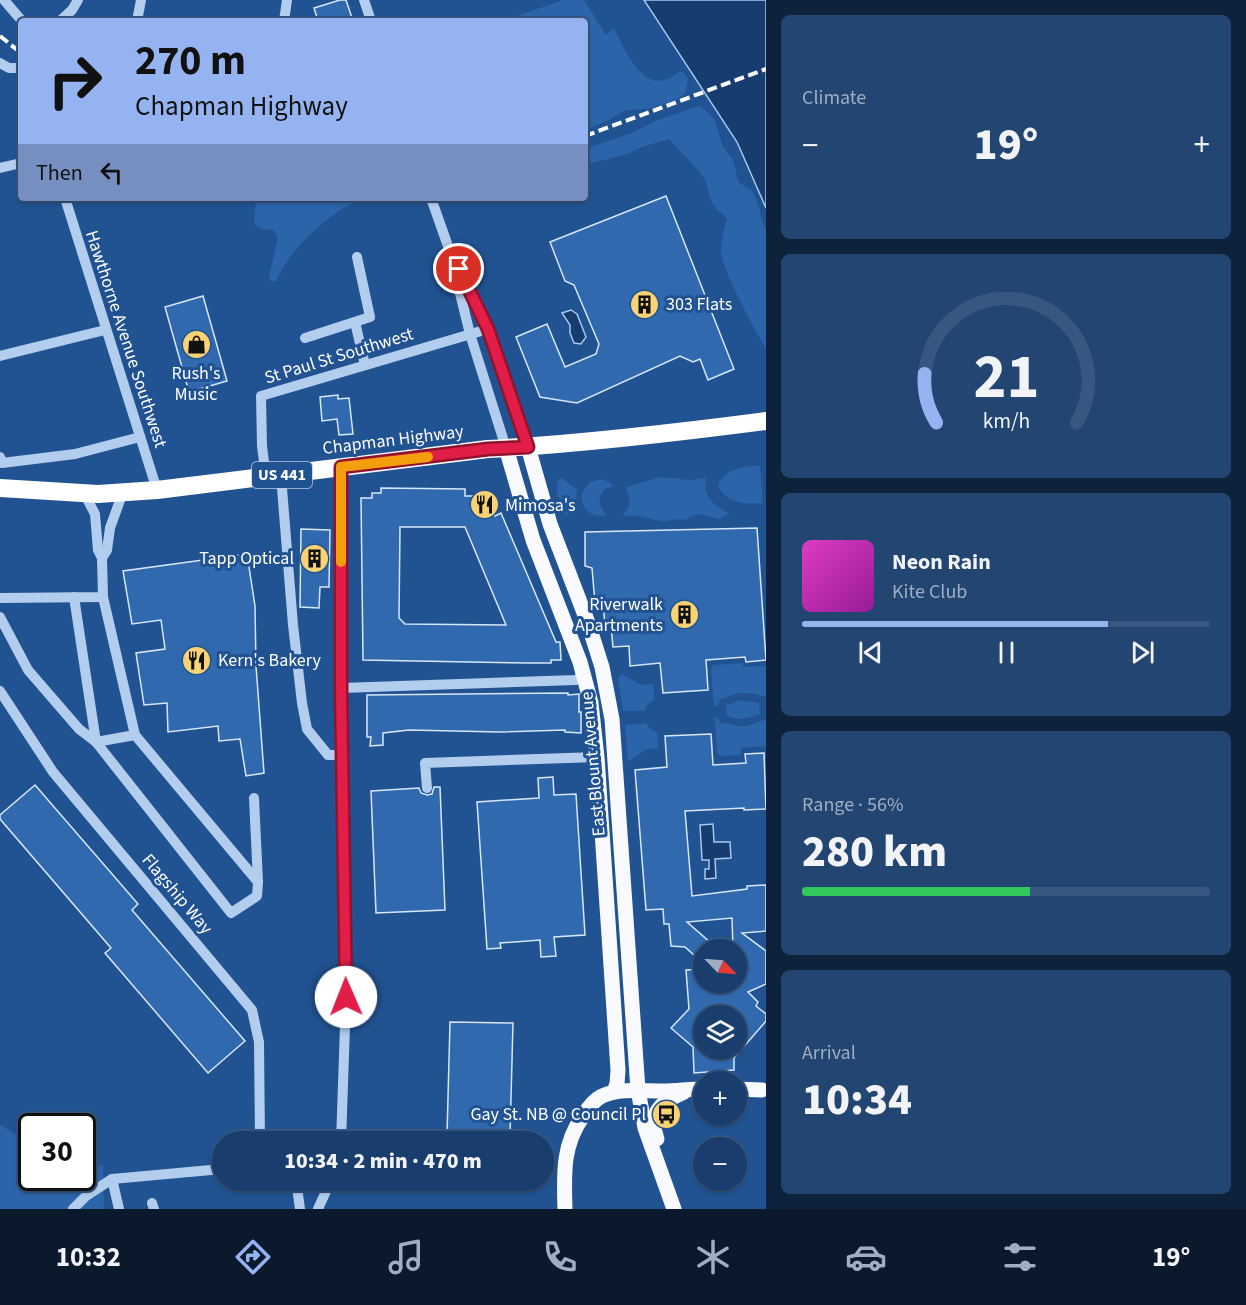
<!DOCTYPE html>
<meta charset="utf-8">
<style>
:root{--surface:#193e6d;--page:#224572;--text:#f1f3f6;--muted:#9faec2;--line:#375780;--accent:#95b2f1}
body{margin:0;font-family:"Source Sans 3",sans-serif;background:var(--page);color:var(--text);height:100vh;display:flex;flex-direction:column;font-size:22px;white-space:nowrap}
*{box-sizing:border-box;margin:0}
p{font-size:20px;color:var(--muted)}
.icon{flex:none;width:33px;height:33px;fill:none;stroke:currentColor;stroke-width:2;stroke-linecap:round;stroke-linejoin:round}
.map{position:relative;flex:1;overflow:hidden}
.drawer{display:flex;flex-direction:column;gap:15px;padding:15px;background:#0e223c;width:480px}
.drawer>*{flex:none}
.guide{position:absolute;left:18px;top:18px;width:570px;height:183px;border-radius:6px;box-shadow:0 2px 4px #0004,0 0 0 2px var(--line);background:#95b2f1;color:#111;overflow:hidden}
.needle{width:39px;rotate:115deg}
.tools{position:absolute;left:693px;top:939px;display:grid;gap:12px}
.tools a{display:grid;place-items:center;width:54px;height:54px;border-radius:50%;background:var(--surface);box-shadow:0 2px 4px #0004,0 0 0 2px var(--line);font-size:30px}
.speed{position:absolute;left:18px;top:1113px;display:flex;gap:12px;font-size:30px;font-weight:700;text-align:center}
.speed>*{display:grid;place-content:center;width:78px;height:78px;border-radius:50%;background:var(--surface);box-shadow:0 2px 4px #0004,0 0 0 2px var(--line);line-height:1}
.speed .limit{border:3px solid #111;border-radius:9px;background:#fff;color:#111}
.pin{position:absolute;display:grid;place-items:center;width:51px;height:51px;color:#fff;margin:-26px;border:3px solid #fff;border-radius:50%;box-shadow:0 2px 6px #0007}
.me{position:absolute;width:66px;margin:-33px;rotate:359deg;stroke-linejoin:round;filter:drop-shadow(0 0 4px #0008)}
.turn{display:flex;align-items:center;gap:21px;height:126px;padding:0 18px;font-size:27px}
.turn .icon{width:78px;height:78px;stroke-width:2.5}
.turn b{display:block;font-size:42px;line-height:51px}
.then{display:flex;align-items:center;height:57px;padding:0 18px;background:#0003;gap:12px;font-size:22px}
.big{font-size:45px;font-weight:800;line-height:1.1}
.drawer .tile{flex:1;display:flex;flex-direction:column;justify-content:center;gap:9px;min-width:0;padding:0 21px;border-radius:9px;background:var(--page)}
.drawer .dial{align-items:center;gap:0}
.dial svg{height:156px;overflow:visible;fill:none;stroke:var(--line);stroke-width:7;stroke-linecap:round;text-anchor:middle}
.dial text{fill:var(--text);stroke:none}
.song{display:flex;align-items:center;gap:18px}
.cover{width:72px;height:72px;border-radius:9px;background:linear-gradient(135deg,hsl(310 70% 55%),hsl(300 70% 35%))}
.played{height:6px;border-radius:3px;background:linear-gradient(90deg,var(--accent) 75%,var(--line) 75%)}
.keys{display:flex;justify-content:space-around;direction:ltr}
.heat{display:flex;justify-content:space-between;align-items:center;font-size:33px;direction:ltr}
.charge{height:9px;border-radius:4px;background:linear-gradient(90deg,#34c759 56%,var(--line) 0)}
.trip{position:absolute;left:212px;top:1131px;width:342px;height:60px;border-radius:30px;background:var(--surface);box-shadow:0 2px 4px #0004,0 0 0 2px var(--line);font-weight:800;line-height:60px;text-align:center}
.tabs{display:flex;height:96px;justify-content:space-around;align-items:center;background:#0a192c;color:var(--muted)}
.tabs .icon{width:42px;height:42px}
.tabs .selected{color:var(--accent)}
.tabs b{font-size:27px;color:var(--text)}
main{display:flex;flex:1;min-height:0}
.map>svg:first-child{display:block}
.green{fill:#2b64a9}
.water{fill:#173d70;stroke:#a6c7ee;stroke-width:1.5}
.building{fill:#3169ae;stroke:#d7e7f9;stroke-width:1.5;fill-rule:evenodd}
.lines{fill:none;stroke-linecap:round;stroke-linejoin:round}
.minor{stroke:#b2cded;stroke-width:10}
.major{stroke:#f8faff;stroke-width:15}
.highway{stroke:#fff;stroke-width:18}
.rail{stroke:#fff;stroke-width:4;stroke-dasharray:10 4.5;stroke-linecap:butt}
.route-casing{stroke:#92132f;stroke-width:15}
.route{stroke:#e11d48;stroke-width:10}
.slow{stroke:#f59e0b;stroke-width:10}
.labels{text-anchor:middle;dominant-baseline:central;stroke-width:6;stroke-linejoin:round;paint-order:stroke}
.shield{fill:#215291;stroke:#bccbde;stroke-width:1.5}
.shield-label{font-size:16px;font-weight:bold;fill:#fff}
.poi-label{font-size:18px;fill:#fff;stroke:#215291;text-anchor:start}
.street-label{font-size:18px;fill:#fff;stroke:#215291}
</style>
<main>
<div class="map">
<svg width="766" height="1209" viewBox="0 0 766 1209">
<rect width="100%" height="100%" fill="#215291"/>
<g class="green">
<path d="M563 0H584L606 35 614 29C628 54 645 100 679 72H683L688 79 686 92 678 99 653 108 624 111 609 120 585 130V21H502Z"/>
<path d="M699 106 707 111 715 121 723 147 733 159 738 181C742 185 747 187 751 190 759 199 760 218 766 229V349C755 330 722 271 721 251 721 241 724 228 727 219 722 213 714 208 711 201 708 194 708 185 704 178 694 164 681 153 669 139L642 147 627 154 585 165V149L632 133 655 121Z"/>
<path d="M256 198H361C328 215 290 247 276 282L270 280 269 277 278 237 273 230 262 229 254 224Z"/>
<path d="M755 466H760L763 503C747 505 724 503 718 485 725 469 739 468 755 466Z"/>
<path d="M661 477 689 480 706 478C702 496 714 506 729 513L721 519C707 518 699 508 686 520 677 517 670 522 661 521 648 519 639 514 625 516L622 515C635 503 628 498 626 487Z"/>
<polygon points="561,478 577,489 576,502 578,509 567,515 563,514 557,491 557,481"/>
<path d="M603 479 614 486C598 489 595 504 607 515 591 519 580 508 582 493L590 482Z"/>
<path d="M743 663V667L766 666V696C758 696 753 693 746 693 736 692 729 697 721 699L717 706H714L711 669 713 665Z"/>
<polygon points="622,674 641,685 651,684 654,685 654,700 648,704 645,711 623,711 618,678"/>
<path d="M740 700 759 703 760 714C748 718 740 722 727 716L726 706Z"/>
<path d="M715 717 719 719 720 723C729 723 736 727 746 726 753 725 758 721 766 720V746L741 748V755L721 756 717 753Z"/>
<polygon points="646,723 650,729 657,732 658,748 645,750 628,762 625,725"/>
<polygon points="0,1125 31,1143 32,1178 82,1178 83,1165 88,1167 103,1165 104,1209 0,1209"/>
</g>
<g class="water">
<polygon points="644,0 766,0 766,208 737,142"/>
<polygon points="571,310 577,314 586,337 581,344 574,343 570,333 570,325 562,313"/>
<polygon points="713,824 714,842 730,842 731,858 715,859 716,878 705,879 705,869 709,869 709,860 702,860 700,825"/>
</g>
<g class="building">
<polygon points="340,0 346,0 353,21 318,21 314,8"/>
<polygon points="666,196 734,369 708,380 700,359 693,362 680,356 577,403 540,397 516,337 547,324 565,367 596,354 599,344 574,285 565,281 550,242"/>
<polygon points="203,296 227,381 189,392 165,307"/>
<polygon points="338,395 338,399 349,398 353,434 339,435 337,419 322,421 320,397"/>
<path d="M381 488 465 489V496H480L489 502 495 516 501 513 556 642H560L561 660H551V663H528L363 660 361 498H372V493H381ZM400 527H465L506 625 405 624 399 618Z"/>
<polygon points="757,528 766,660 746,662 745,657 706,660 708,690 663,693 660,663 630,666 629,646 613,647 611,626 605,626 603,603 595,603 592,568 585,566 585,532"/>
<polygon points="301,529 330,530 329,587 320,587 319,608 300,607"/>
<polygon points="247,554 255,606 256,666 264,773 246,776 240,739 219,741 218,726 168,732 167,703 144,705 136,653 165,649 161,620 132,624 123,571"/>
<polygon points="568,693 568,695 579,694 579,712 581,712 581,733 565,732 565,730 499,732 409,730 383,733 383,745 370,746 371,737 367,737 367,695"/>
<path d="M711 734 713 765 746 763 745 754 764 753 766 809 744 810V808L685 811 692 896 747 889V886L766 885V931L742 933 766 951V984L748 992 758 1002 756 1006 766 1014V1021L734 1058V1070L694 1073 693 1047 671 1028 689 1009 686 970 704 969V982H736V950H733L732 918 687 922 719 950H704V964L685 947 671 946 669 924H664L663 909 646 910 635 770 667 767 665 736ZM704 1016H736V1048H704Z"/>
<polygon points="553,777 554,795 576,794 585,935 554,937 556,956 541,957 540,940 500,943 501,948 487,949 477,802 539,798 538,778"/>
<polygon points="35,785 138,904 132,910 245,1041 208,1073 105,953 111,948 0,819 0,815"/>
<polygon points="434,787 440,787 445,910 376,913 371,791 419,788 421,793 427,795 432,794"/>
<polygon points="450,1022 513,1023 510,1136 447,1135"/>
</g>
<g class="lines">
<g class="minor">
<polyline points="4,0 22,21"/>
<polyline points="364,0 371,21"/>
<polyline points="60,21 72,10 78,0"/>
<polyline points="137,21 141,0"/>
<polyline points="284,21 287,0"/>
<polyline points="0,63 9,68 21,68"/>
<polyline points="0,168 21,163"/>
<polyline points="65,198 157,490"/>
<polyline points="431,198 449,249 488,329 528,447"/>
<polyline points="454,269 470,334 506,448"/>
<polyline points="355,322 365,365"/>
<polyline points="305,338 370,317 357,257"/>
<polyline points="0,356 105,330"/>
<polyline points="0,457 2,463 75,454 140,437"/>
<polyline points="341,467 341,688 346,997 341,1142"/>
<polyline points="281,476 293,625 302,703 307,729 328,755 342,755"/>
<polyline points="266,478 262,446 261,396 488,329"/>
<polyline points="102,558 107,550 110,528 123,492"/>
<polyline points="74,597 96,742 231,913 257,896 258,882 135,735"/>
<polyline points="0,598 103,597 102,558 98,550 95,514 84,493"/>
<polyline points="0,617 28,670 79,729 96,742 135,735 103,597"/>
<polyline points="341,688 576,680 583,675"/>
<polyline points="0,691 53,772 252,1010 259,1042 260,1142"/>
<polyline points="427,788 425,763 597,757"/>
<polyline points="254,798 258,882"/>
<polyline points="112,1179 119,1209"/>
<polyline points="296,1180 300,1209"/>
<polyline points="152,1203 154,1209"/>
<polyline points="73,1209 86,1196 112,1179 222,1169"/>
<polyline points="318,1209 331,1180"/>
</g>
<g class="major">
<polyline points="528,447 550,524 588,623 602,667 612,719 638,1090 645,1128 674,1209"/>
<polyline points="506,448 533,540 580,662 591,703 597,757 618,1070 617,1084 614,1092"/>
<polyline points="736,1089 762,1090"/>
<path d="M657 1139C647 1113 661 1102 684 1092"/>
<path d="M565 1209C564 1175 562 1145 583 1116 588 1108 594 1100 602 1096 620 1088 643 1091 662 1091 676 1091 690 1089 704 1089"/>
</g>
<path class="highway" d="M0 488 98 494 157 490 488 449C581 444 674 433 766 421"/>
<g class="rail">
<polyline points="0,36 21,53"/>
<polyline points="585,136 766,69"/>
</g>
</g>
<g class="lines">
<defs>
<polyline id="route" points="346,997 341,688 341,467 488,449 528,447 488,329 459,269"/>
</defs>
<use href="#route" class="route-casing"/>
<use href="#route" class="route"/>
<polyline class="slow" points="341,562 341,467 428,457"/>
</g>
<defs>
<symbol id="building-disc" viewBox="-11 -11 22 22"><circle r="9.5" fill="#f9d273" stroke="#215291"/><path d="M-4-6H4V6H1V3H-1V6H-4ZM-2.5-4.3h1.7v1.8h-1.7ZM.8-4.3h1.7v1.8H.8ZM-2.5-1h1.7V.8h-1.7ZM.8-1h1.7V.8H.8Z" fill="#111"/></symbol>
<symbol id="shop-disc" viewBox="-11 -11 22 22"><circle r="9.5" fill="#f9d273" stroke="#215291"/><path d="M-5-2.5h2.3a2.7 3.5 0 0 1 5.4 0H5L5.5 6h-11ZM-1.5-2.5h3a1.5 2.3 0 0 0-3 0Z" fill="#111"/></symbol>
<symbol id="restaurant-disc" viewBox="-11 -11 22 22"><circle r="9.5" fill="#f9d273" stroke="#215291"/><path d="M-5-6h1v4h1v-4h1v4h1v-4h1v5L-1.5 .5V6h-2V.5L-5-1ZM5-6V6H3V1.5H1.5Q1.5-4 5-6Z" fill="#111"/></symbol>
<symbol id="bus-disc" viewBox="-11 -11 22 22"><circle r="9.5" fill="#f9d273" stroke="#215291"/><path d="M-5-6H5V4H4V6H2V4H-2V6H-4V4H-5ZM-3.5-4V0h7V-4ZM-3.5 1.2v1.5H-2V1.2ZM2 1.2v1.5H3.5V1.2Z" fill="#111"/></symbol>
</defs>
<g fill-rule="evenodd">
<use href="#building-disc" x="628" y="288" width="33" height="33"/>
<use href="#shop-disc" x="180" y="328" width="33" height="33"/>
<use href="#restaurant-disc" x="468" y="488" width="33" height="33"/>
<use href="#building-disc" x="298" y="542" width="33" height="33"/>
<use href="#building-disc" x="668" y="598" width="33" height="33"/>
<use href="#restaurant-disc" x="180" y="644" width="33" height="33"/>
<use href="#bus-disc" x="650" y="1098" width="33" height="33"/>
</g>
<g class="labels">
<rect class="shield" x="252" y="462" width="60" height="26" rx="4.5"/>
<g class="shield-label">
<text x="282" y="475">US 441</text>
</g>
<g class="poi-label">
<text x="666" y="304">303 Flats</text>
<text x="196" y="373" text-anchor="middle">Rush's<tspan x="196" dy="21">Music</tspan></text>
<text x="505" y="505">Mimosa's</text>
<text x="294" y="558" text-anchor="end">Tapp Optical</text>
<text x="663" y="604" text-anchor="end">Riverwalk<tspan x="663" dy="21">Apartments</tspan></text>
<text x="218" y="660">Kern's Bakery</text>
<text x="646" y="1114" text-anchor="end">Gay St. NB @ Council Pl</text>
</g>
<g class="street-label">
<text transform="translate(126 339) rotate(72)">Hawthorne Avenue Southwest</text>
<text transform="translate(339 356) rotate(-17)">St Paul St Southwest</text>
<text transform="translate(393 440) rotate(-7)">Chapman Highway</text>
<text transform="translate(593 764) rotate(-95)">East Blount Avenue</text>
<text transform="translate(177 894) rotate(50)">Flagship Way</text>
</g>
</g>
</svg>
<div class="tools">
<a><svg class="needle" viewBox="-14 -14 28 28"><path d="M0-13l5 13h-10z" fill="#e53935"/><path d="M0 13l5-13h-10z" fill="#9faec2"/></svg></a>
<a><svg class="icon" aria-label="layers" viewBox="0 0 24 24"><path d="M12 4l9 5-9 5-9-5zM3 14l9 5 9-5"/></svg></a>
<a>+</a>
<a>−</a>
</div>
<div class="speed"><div class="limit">30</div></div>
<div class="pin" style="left:459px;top:269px;background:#d93025"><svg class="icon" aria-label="arrive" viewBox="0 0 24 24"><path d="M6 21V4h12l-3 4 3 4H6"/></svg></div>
<svg class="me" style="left:346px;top:997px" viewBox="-20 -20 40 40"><circle r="19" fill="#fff"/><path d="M0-13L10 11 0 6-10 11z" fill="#e11d48"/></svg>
<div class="trip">10:34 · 2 min · 470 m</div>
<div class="guide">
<div class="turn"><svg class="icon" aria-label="right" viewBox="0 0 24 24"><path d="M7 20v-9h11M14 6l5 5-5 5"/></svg><div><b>270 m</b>Chapman Highway</div></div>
<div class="then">Then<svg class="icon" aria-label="left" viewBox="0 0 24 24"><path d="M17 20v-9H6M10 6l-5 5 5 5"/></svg></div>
</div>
</div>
<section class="drawer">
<div class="tile"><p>Climate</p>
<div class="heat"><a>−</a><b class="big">19°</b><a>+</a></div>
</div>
<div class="tile dial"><svg viewBox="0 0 100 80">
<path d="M14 69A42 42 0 1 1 86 69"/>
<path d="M14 69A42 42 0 0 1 8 44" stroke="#95b2f1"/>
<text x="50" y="56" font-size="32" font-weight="700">21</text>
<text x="50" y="72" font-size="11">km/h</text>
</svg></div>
<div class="tile">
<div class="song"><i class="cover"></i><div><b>Neon Rain</b><p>Kite Club</p></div></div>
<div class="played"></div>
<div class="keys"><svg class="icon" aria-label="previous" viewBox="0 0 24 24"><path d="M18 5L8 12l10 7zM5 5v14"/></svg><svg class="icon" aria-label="pause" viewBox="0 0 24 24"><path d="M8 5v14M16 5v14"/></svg><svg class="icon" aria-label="next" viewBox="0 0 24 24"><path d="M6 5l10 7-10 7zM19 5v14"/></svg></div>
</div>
<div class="tile"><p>Range · 56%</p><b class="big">280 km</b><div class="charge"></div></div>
<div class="tile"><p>Arrival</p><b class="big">10:34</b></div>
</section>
</main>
<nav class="tabs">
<b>10:32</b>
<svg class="icon selected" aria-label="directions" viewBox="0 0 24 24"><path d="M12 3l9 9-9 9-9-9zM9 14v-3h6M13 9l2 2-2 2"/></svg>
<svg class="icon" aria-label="music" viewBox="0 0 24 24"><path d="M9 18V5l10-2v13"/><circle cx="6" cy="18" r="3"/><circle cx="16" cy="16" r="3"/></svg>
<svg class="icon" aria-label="phone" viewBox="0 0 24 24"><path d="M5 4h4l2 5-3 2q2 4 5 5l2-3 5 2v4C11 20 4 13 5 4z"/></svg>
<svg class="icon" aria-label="climate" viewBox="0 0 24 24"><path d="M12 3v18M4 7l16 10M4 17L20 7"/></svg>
<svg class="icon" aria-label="car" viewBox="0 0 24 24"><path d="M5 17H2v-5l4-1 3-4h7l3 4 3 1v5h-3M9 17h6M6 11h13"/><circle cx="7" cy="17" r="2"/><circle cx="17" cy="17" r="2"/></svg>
<svg class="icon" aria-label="filters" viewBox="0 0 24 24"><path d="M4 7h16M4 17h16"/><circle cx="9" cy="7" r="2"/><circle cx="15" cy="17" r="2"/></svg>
<b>19°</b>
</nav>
